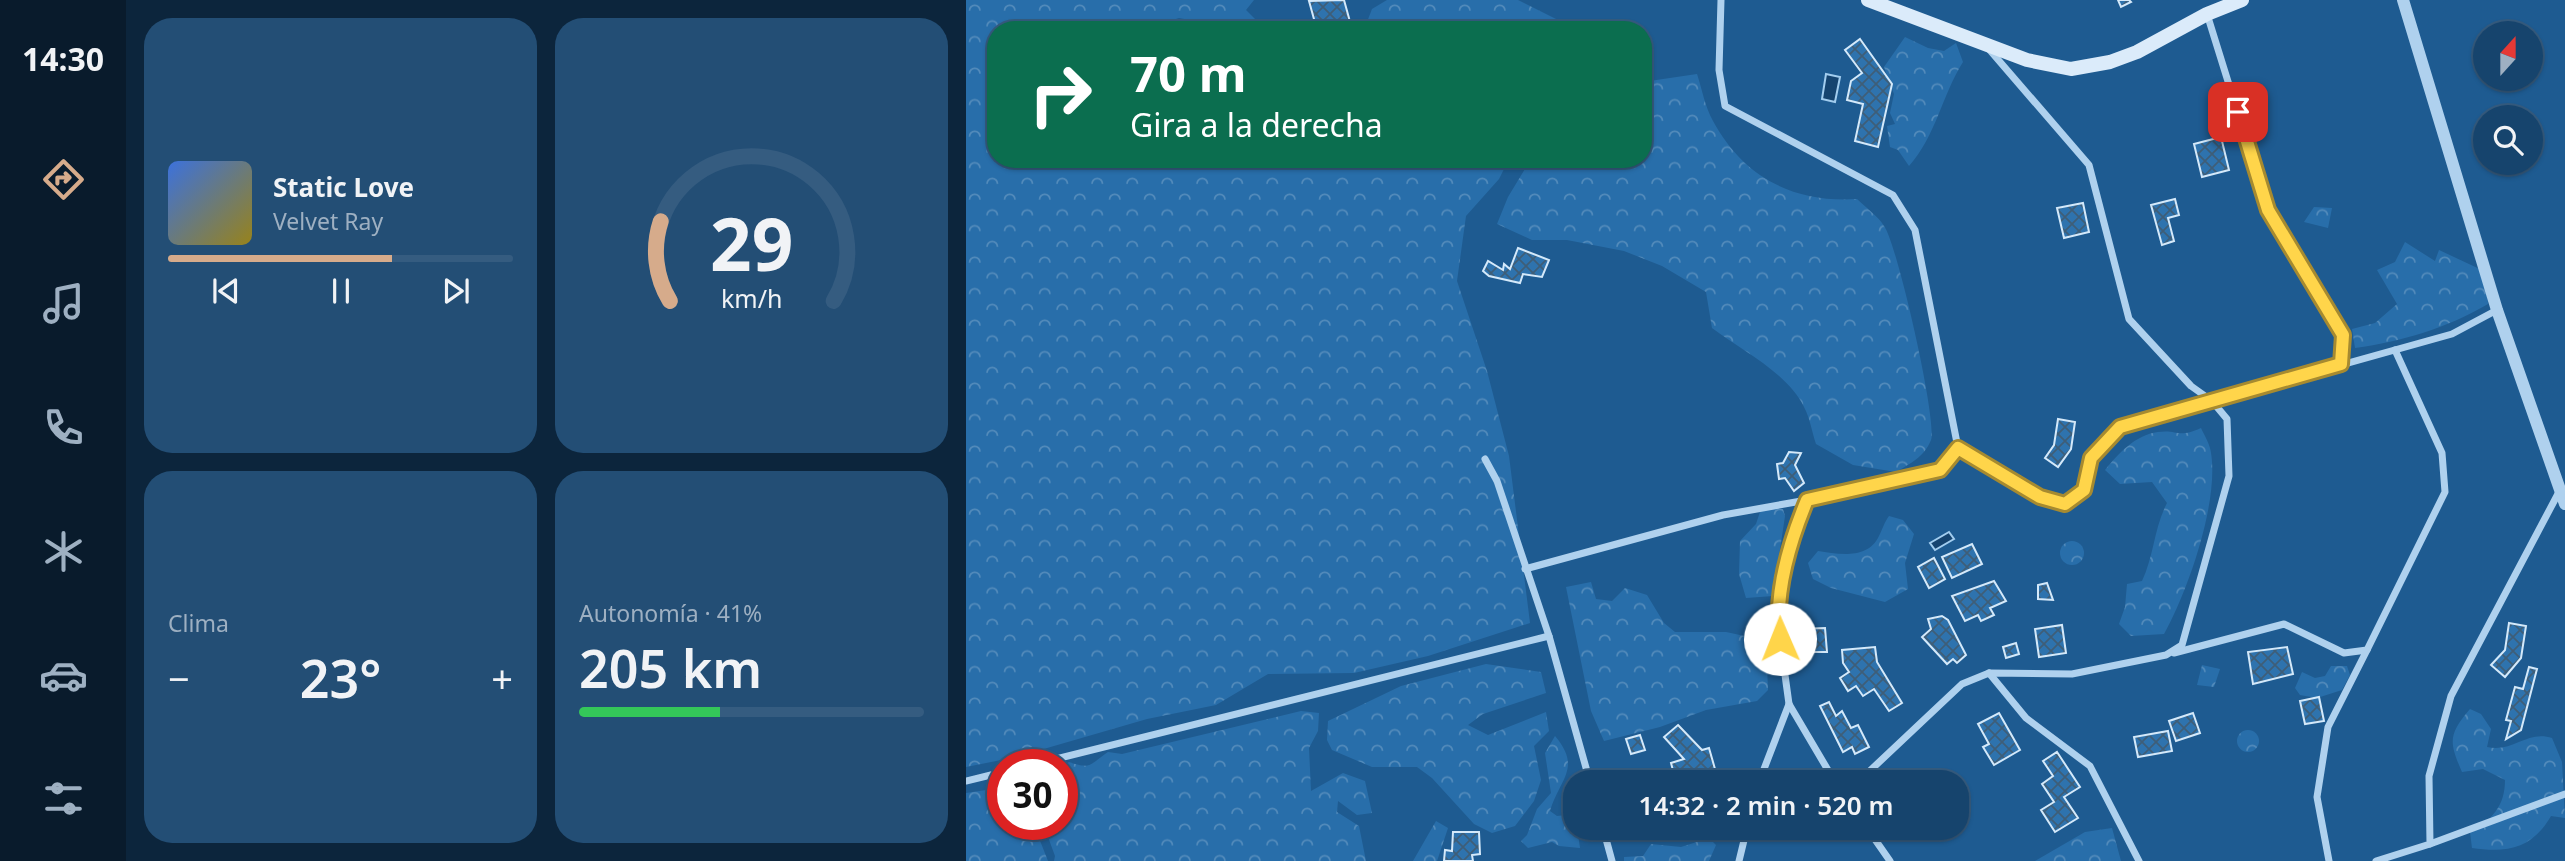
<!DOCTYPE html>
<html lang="es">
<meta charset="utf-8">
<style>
:root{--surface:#16446d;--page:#234e75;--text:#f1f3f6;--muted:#9eb0c2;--line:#355c80;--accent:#d6ab8b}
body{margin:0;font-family:"Noto Sans",sans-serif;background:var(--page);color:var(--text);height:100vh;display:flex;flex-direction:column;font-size:26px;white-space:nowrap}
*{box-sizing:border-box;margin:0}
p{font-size:23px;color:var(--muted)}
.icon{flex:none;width:38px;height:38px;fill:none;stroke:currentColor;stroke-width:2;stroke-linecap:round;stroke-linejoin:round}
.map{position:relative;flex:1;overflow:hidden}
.drawer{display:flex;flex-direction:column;gap:18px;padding:18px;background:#0c253c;width:840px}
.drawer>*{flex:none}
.top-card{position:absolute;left:21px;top:21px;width:665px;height:147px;border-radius:28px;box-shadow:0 2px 5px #0004,0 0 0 2px var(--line);background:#0b6e4f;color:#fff;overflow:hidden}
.needle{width:46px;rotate:21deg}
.fabs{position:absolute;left:1507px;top:21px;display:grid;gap:14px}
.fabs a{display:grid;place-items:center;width:70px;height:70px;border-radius:50%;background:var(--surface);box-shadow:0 2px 5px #0004,0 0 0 2px var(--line);font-size:35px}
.speed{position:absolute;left:21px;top:749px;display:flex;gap:14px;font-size:35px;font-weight:700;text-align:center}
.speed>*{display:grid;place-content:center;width:91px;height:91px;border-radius:50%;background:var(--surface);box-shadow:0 2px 5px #0004,0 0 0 2px var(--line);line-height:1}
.speed .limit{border:10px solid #d22;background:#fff;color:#111}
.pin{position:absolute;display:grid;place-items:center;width:60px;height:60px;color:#fff;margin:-30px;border-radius:14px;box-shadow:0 4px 10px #0006}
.me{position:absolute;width:77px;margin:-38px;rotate:359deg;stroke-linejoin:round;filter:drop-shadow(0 0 5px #0008)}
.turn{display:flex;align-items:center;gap:24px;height:147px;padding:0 28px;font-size:32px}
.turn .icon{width:91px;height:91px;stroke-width:2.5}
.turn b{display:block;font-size:49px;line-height:60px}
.big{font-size:52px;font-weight:600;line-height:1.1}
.drawer .widget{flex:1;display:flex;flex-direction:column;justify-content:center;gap:10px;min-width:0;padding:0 24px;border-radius:28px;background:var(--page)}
.drawer .dial{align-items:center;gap:0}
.dial svg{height:182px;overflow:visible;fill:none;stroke:var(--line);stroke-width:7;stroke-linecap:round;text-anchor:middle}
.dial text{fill:var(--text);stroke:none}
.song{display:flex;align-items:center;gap:21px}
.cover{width:84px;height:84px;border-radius:10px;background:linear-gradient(135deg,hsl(220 70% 55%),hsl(50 70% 35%))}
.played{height:7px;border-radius:4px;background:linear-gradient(90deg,var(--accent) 65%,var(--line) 65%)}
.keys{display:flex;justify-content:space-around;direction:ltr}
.heat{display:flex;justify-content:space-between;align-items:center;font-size:38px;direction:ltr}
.charge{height:10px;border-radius:5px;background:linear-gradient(90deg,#34c759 41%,var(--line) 0)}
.drawer .tiles{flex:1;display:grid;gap:18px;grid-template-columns:repeat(2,1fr)}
.trip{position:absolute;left:597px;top:770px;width:406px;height:70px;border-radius:28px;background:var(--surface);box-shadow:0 2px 5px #0004,0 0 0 2px var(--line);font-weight:600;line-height:70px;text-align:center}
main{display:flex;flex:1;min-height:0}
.menu{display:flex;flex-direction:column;width:126px;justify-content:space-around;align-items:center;background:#091b2c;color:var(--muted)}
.menu .icon{width:49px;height:49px}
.menu .active{color:var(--accent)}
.menu b{font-size:32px;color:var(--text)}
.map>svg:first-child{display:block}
.forest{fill:url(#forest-crowns)}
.water{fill:#154470;stroke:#a2cdef;stroke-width:2}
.building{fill:url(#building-cross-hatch);stroke:#d4e9fa;stroke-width:2}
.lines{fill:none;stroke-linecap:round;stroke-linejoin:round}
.minor{stroke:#afd1ee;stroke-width:7}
.tertiary{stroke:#afd1ee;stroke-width:12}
.secondary{stroke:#dbebfa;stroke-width:14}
.route-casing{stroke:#a68a30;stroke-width:18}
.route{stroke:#ffd54a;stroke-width:12}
</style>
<main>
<nav class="menu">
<b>14:30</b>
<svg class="icon active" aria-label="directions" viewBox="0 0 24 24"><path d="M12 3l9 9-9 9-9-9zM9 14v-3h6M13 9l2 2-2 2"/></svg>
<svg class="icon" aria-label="music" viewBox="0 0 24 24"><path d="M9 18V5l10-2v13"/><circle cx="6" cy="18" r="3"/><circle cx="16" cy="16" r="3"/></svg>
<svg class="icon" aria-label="phone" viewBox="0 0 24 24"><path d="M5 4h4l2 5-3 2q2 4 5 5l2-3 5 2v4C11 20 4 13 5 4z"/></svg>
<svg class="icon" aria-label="climate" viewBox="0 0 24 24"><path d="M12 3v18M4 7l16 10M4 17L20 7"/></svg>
<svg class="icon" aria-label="car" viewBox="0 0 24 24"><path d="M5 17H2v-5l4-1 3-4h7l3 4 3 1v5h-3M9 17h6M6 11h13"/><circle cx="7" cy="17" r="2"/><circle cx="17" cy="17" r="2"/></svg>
<svg class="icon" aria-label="filters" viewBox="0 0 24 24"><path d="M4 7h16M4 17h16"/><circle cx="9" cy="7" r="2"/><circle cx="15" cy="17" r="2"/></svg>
</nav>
<section class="drawer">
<div class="tiles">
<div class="widget">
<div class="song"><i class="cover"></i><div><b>Static Love</b><p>Velvet Ray</p></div></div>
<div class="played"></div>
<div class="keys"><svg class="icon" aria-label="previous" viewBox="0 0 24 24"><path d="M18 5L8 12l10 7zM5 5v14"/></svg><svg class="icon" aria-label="pause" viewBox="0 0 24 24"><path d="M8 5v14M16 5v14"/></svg><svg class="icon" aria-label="next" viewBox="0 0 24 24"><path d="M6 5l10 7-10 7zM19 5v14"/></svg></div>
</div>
<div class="widget dial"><svg viewBox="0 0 100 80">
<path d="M14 69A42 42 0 1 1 86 69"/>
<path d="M14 69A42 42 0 0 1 10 34" stroke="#d6ab8b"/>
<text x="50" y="56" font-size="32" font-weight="700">29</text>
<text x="50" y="72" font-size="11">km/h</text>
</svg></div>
<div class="widget"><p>Clima</p>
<div class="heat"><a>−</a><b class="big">23°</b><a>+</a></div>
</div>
<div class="widget"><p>Autonomía · 41%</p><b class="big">205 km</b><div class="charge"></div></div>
</div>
</section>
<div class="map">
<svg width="1599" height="861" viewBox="0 0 1599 861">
<defs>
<pattern id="forest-crowns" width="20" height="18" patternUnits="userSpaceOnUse" patternTransform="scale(1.75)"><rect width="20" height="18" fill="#286eaa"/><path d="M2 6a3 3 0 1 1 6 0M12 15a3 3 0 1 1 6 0" fill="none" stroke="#538bbb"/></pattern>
<pattern id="building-cross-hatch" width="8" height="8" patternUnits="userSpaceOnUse" patternTransform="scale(1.75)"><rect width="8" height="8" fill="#2e73ae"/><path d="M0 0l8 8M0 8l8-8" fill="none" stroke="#3e5e78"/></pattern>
</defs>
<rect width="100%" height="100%" fill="#1e5b91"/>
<g class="forest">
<polygon points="0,0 288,0 280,10 300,30 232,30 229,21 213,18 175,30 30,30 30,159 543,159 533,179 500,216 491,281 521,371 543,456 564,623 462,656 388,673 302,674 250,705 181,719 50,757 0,767"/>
<polygon points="421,0 552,0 606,27 605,30 398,30 406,9"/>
<path d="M939 37 962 48 978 51 990 43 997 62C976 95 970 136 943 166L932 150 924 147 921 126 929 124 924 113 928 94 918 67Z"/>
<path d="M731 74C736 89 739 107 747 121 778 178 828 203 891 199 900 208 912 216 918 226 931 243 972 423 965 440 958 457 945 463 930 472L887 465 850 444C846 432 844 418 838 407 822 373 775 350 746 328L740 292 696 266 658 251 601 240H566L531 224 542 197 565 159H677V82Z"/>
<polygon points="1348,207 1366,208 1362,228 1338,222"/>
<path d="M1439 242 1469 261 1473 250 1520 272 1522 304C1479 329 1437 341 1389 348L1386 329 1409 323 1431 304 1411 270 1429 262Z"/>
<path d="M1235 428C1238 435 1244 444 1245 453 1253 502 1222 591 1198 634L1165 636 1153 624 1159 607 1161 584 1176 581C1188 556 1188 528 1201 503L1186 482 1154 484 1139 470C1152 454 1169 435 1192 432 1212 429 1211 439 1235 428Z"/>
<polygon points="796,506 817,509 819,516 807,596 780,598 773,574 774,541 790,524"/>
<path d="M923 516 937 520 948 534 939 563 942 589 919 602 865 588 847 579 842 563 852 551C872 554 902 560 913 536 917 528 918 523 923 516Z"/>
<circle cx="1106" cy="553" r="12"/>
<polygon points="625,582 630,599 646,601 659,588 681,595 698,623 709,632 760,632 788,638 801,665 802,690 791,701 740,710 694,727 638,741 625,711 600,587"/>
<polygon points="520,664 575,672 580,693 517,714 502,725 522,735 580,712 583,731 568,746 575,780 568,801 549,826 526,833 508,824 466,778 451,767 406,767 366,750 361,740 362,721 435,686"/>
<polygon points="1236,665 1254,669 1248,687 1231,685"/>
<polygon points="1365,666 1381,666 1384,675 1376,690 1351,698 1334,695 1329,688 1336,672 1349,678 1359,676"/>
<path d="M1504 709 1515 714 1525 729 1521 747C1547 753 1561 730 1586 738L1596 762 1599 818 1585 816C1566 849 1541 853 1506 848L1504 832C1526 820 1539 806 1539 780L1517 769 1496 772C1483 742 1482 735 1504 709Z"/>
<path d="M335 711 353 713 352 731 343 748 345 791 377 773 399 781 406 813 391 815 372 801 371 812 393 826 400 861H88L89 856 78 826 96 824 97 766 103 762C126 770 124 764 142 752L156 754Z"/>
<circle cx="1282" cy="741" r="11"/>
<path d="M589 736C616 768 594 778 584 811L591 816 609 814 614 848 593 846 586 842 562 848 555 841 561 835 571 809 585 793 579 753Z"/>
<polygon points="769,771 783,777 780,782 755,782 755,777"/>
<polygon points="27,789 37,794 37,824 63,824 69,828 82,861 0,861 0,793"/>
<polygon points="470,821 482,828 471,861 447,861"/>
<polygon points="1146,828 1155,861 1069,861 1119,832"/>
<polygon points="743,838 750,845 743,861 658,861 658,857 677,856 685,844 715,847"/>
</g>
<g class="water">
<polygon points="860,74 874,77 869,102 856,99"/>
<polygon points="983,532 988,539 969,550 964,543"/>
</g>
<g class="building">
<polygon points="378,0 386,29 351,30 343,1"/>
<polygon points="1152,0 1163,0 1165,2 1155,7"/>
<polygon points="894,39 926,84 912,147 889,141 897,104 881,100 885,81 896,73 879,50"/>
<polygon points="1255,137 1263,170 1236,177 1228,144"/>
<polygon points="1209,199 1213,215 1202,218 1208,241 1196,245 1185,205"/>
<polygon points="1117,203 1123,232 1098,238 1091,208"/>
<polygon points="552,248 583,260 576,277 557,274 554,283 523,276 517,271 522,261 537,270 538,264 544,269"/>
<polygon points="1092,419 1109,422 1105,449 1092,467 1079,458 1088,445"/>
<polygon points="823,452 835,453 829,465 838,483 828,491 819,478 813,479 811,464 817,463"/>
<polygon points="1006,544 1016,564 986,578 976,557"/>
<polygon points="968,558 979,579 963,588 952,567"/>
<polygon points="1028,581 1040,601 1024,608 1028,615 1015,621 1012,615 999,621 986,596"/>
<polygon points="1081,583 1087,600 1072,599 1072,585"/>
<polygon points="976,616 982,620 1000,655 991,663 987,659 981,664 956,637 965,629 962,619"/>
<polygon points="1543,623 1560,626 1555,658 1539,677 1525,665 1539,650"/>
<polygon points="1096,625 1100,653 1073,657 1069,629"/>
<polygon points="859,628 861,652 833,652 832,629"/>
<polygon points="1050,643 1053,654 1040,658 1037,647"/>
<polygon points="909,647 911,662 936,703 923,711 908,689 897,696 890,686 882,691 874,678 883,672 877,663 876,650"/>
<polygon points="1321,647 1327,674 1287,684 1282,652"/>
<polygon points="1563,667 1571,669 1555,730 1540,739 1545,721 1540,720 1549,687 1557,689"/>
<polygon points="1353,697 1358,721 1339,724 1334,701"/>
<polygon points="863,702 870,716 876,711 885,728 892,725 903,747 889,754 886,747 877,752 854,706"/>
<polygon points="1033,713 1054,750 1028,765 1017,747 1023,744 1012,724"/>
<polygon points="1227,713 1234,733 1210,741 1203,721"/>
<polygon points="712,725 736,750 743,748 749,769 742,771 745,782 710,782 705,763 718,759 698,737"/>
<polygon points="1202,731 1206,751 1172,757 1168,737"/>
<polygon points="674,735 679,750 665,754 660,739"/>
<polygon points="1091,752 1114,787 1098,797 1112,818 1089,832 1075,810 1088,802 1076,784 1087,776 1077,761"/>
<polygon points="487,832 513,832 514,854 506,855 507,861 478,861 479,850 486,851"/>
</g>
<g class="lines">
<g class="minor">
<polyline points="755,0 753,70 759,106 927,195 949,230 992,448 974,470 841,500 828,532 811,617 823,704 869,782"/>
<polyline points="1241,14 1302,210 1377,335 1375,364"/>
<polyline points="1022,48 1123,165 1163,319 1225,386 1246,401 1486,334 1531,310"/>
<polyline points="519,459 531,481 583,636 624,782"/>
<polyline points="559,569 757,515 841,500"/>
<polyline points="1208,653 1318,624 1378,653 1401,650 1479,492 1476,453 1429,350"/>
<polyline points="1023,673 1060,718 1124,766 1173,861"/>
<polyline points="66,765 583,636"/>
<polyline points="0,781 37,772"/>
<polyline points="793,782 823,704"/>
<polyline points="892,782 996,684 1023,673 1106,674 1200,655 1216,645 1263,476 1261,419 1246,401 1154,427 1125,458 1118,490 1099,504 1074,497 992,448"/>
<polyline points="637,828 646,861"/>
<polyline points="901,828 924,861"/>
<polyline points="1464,844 1599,794"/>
<polyline points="773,861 781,828"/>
<polyline points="1363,861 1351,797 1362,727 1401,650"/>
<polyline points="1410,861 1464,844 1463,776 1485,696 1594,490"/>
</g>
<polyline class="tertiary" points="1437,0 1531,310 1599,504"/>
<polyline class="secondary" points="902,0 1061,60 1105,69 1144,62 1171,52 1241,14 1276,0"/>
</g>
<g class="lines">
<defs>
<path id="route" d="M814 639C808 594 824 541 841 500L974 470 992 448 1074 497 1099 504 1118 490 1125 458 1154 427 1375 364 1377 335 1302 210 1272 112"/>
</defs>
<use href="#route" class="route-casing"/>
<use href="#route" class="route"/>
</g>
</svg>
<div class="fabs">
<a><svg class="needle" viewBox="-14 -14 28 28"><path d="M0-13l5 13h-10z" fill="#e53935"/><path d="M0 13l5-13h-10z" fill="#9eb0c2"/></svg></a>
<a><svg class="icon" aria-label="search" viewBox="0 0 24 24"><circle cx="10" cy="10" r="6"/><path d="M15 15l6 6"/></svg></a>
</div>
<div class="speed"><div class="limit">30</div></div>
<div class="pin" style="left:1272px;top:112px;background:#d93025"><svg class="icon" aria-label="arrive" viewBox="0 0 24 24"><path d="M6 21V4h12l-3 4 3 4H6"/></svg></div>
<svg class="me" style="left:814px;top:639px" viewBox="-20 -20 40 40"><circle r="19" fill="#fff"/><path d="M0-13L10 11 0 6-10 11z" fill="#ffd54a"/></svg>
<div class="trip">14:32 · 2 min · 520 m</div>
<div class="top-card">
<div class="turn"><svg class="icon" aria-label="right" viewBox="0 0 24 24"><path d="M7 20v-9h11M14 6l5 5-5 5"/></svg><div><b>70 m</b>Gira a la derecha</div></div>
</div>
</div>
</main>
